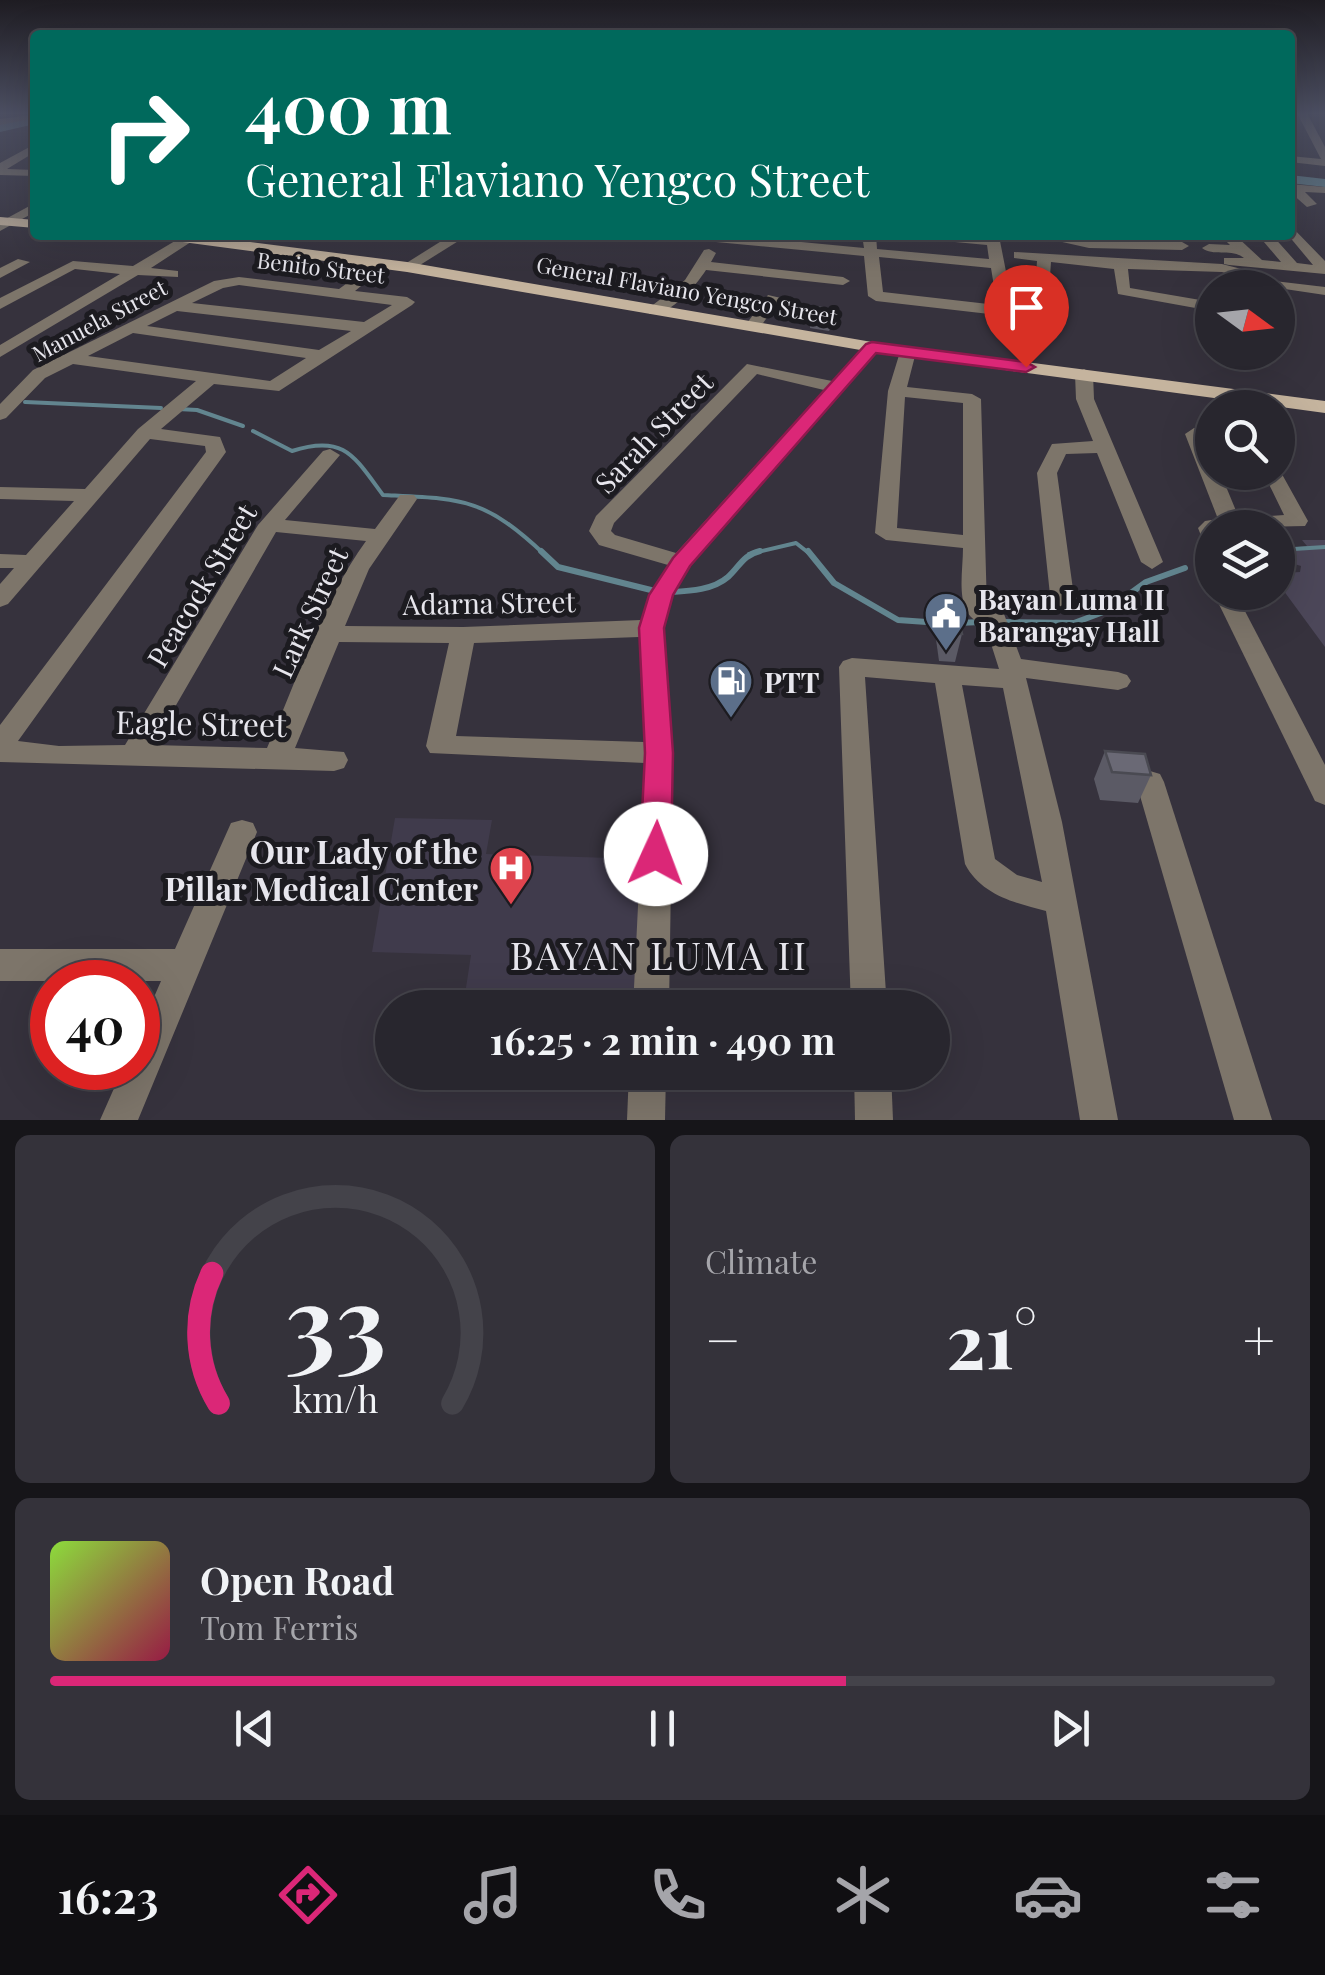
<!DOCTYPE html>
<meta charset="utf-8">
<style>
:root{--surface:#28262e;--page:#34323a;--text:#f1f3f6;--muted:#a5a5aa;--line:#44434a;--accent:#db2777}
body{margin:0;font-family:"Playfair Display",serif;background:var(--page);color:var(--text);height:100vh;display:flex;flex-direction:column;font-size:38px;white-space:nowrap}
*{box-sizing:border-box;margin:0}
p{font-size:32px;color:var(--muted)}
.icon{flex:none;width:55px;height:55px;fill:none;stroke:currentColor;stroke-width:2;stroke-linecap:round;stroke-linejoin:round}
.map{position:relative;height:1120px;overflow:hidden}
.drawer{display:flex;flex-direction:column;gap:15px;padding:15px;background:#161519;flex:1}
.drawer>*{flex:none}
.top-card{position:absolute;left:30px;top:30px;width:1265px;height:210px;border-radius:10px;box-shadow:0 10px 40px #0002,0 0 0 2px var(--line);background:#00695c;color:#fff;overflow:hidden}
.needle{width:65px;rotate:105deg}
.tools{position:absolute;left:1195px;top:270px;display:grid;gap:20px}
.tools a{display:grid;place-items:center;width:100px;height:100px;border-radius:50%;background:var(--surface);box-shadow:0 10px 40px #0002,0 0 0 2px var(--line);font-size:50px}
.speed{position:absolute;left:30px;top:960px;display:flex;gap:20px;font-size:50px;font-weight:700;text-align:center}
.speed>*{display:grid;place-content:center;width:130px;height:130px;border-radius:50%;background:var(--surface);box-shadow:0 10px 40px #0002,0 0 0 2px var(--line);line-height:1}
.speed .limit{border:15px solid #d22;background:#fff;color:#111}
.pin{position:absolute;display:grid;place-items:center;width:85px;height:85px;color:#fff;margin:-102px -42px;border-radius:50% 50% 50% 0;rotate:-45deg;box-shadow:0 0 10px #0007}
.pin .icon{rotate:45deg}
.me{position:absolute;width:110px;margin:-55px;rotate:2deg;stroke-linejoin:round;filter:drop-shadow(0 0 8px #0008)}
.turn{display:flex;align-items:center;gap:35px;height:210px;padding:0 50px;font-size:45px}
.turn .icon{width:130px;height:130px;stroke-width:2.5}
.turn b{display:block;font-size:70px;line-height:85px}
.big{font-size:75px;font-weight:700;line-height:1.1}
.drawer .tile{flex:1;display:flex;flex-direction:column;justify-content:center;gap:15px;min-width:0;padding:0 35px;border-radius:15px;background:var(--page)}
.drawer .dial{align-items:center;gap:0}
.dial svg{height:260px;overflow:visible;fill:none;stroke:var(--line);stroke-width:7;stroke-linecap:round;text-anchor:middle}
.dial text{fill:var(--text);stroke:none}
.song{display:flex;align-items:center;gap:30px}
.cover{width:120px;height:120px;border-radius:15px;background:linear-gradient(135deg,hsl(90 70% 55%),hsl(340 70% 35%))}
.played{height:10px;border-radius:5px;background:linear-gradient(90deg,var(--accent) 65%,var(--line) 65%)}
.keys{display:flex;justify-content:space-around;direction:ltr}
.heat{display:flex;justify-content:space-between;align-items:center;font-size:55px;direction:ltr}
.drawer .tiles{flex:1;display:grid;gap:15px;grid-template-columns:1fr 1fr}
.tile:last-child{grid-column:span 2}
.trip{position:absolute;left:375px;top:990px;width:575px;height:100px;border-radius:50px;background:var(--surface);box-shadow:0 10px 40px #0002,0 0 0 2px var(--line);font-weight:700;line-height:100px;text-align:center}
.tab-bar{display:flex;height:160px;justify-content:space-around;align-items:center;background:#100f12;color:var(--muted)}
.tab-bar .icon{width:70px;height:70px}
.tab-bar .selected{color:var(--accent)}
.tab-bar b{font-size:45px;color:var(--text)}
.map>svg:first-child{display:block}
.built{fill:#403b4c}
.green{fill:#4c4759}
.lines{fill:none;stroke-linecap:round;stroke-linejoin:round}
.stream-far1{stroke:#62858f;stroke-width:4}
.stream{stroke:#62858f;stroke-width:6}
.river{fill:#62858f;fill-rule:evenodd}
.minor{fill:#7d756a;fill-rule:evenodd}
.major{fill:#c5b49e;fill-rule:evenodd}
.wall{fill:#5b5a65}
.shaded-wall{fill:#4a4a52}
.building{fill:#6a6975;stroke:#4a4a52;stroke-width:2.5}
.route{fill:#db2777;stroke:#8e194d;stroke-width:2.5}
.labels{text-anchor:middle;dominant-baseline:central;stroke-width:10;stroke-linejoin:round;paint-order:stroke}
.far-street-label{font-size:22px;fill:#e7e6ed;stroke:#1c1b20}
.street-label{font-size:28px;fill:#e7e6ed;stroke:#1c1b20}
.poi-label{font-size:28px;font-weight:bold;fill:#e7e6ed;stroke:#1c1b20;text-anchor:start}
.near-street-label{font-size:32px;fill:#e7e6ed;stroke:#1c1b20}
.near-poi-label{font-size:32px;font-weight:bold;fill:#e7e6ed;stroke:#1c1b20;text-anchor:end}
.near-quarter-label{font-size:38px;letter-spacing:2.5px;fill:#e7e6ed;stroke:#1c1b20}
</style>
<div class="map">
<svg width="1325" height="1120" viewBox="0 0 1325 1120">
<rect width="100%" height="100%" fill="#36323d"/>
<polygon class="built" points="395,818 492,820 486,854 643,859 638,1007 463,1007 471,955 372,952"/>
<polygon class="green" points="1302,540 1325,540 1325,647 1278,583 1278,579 1284,579 1284,573 1300,572 1301,566 1278,559 1278,549 1307,546"/>
<g class="lines">
<g class="stream-far1">
<polyline points="25,402 161,408"/>
<polyline points="178,409 197,410 243,426"/>
<path d="M253 431 292 451C344 434 354 456 383 495 463 499 483 497 544 554"/>
<polyline points="1278,550 1325,547"/>
<polyline points="749,554 796,543 810,554"/>
</g>
<g class="stream">
<polyline points="541,551 558,567 655,591"/>
<polyline points="808,551 834,583 898,620 941,623"/>
<path d="M671 592C690 591 713 590 728 577 740 566 743 555 760 551"/>
<polyline points="1002,622 1074,623 1106,611 1146,582 1185,568"/>
<polyline points="957,623 981,622"/>
</g>
<g class="river">
<polygon points="35,116 35,124 0,132 0,124"/>
<polygon points="1290,175 1325,179 1325,187 1290,183"/>
</g>
<g class="minor">
<polygon points="1297,113 1307,113 1325,147 1325,166 1290,162 1290,156 1321,159"/>
<polygon points="30,115 30,119 0,125 0,119"/>
<polygon points="35,144 35,152 7,169 35,170 35,176 0,175 0,163"/>
<polygon points="1290,184 1325,187 1325,193 1305,192 1317,204 1307,207 1290,192"/>
<polygon points="35,203 35,212 0,231 0,222"/>
<path d="M1290 225 1325 261V274L1229 265 1224 264V258H1244C1232 248 1214 257 1202 248L1209 244 1230 245 1220 235H1235L1262 260 1281 262 1258 235H1272L1297 263 1313 265 1288 235Z"/>
<polygon points="185,235 197,238 151,268 178,271 178,277 138,275 0,357 0,345 120,274 75,269 0,309 0,298 73,261 133,266"/>
<polygon points="451,235 468,235 412,270 400,267"/>
<path d="M677 235H727L864 248 862 235H876L877 249 989 259 987 245 923 239 916 235 993 237 1000 241 1013 307 998 315 876 301 868 296 864 256 684 239ZM879 257 991 268 997 305 883 292Z"/>
<polygon points="1031,235 1182,242 1189,246 1182,250 1089,248"/>
<path d="M709 249 716 253 711 262 843 277 850 281 843 285 706 270C695 287 670 316 649 314V308L685 280 704 250Z"/>
<polygon points="1014,252 1222,264 1253,272 1257,279 1325,287 1325,295 1278,288 1244,288 1242,278 1222,272 1128,269 1130,288 1212,302 1212,311 1118,294 1114,269 1051,262 1049,290 1042,294 1035,290 1037,261 1014,258"/>
<polygon points="18,259 30,262 0,278 0,268"/>
<path d="M379 260 384 261V267L355 291 407 297 415 302 412 305 279 391 214 384 161 429 220 437 226 452 18 741 59 746 125 745 258 525 323 451 330 449 340 455 285 520 375 529 400 495H414L417 499 369 569 345 626 463 627 641 620 649 595 668 565 599 545 589 531 596 516 747 364 832 381 866 344H878V350L690 566 673 595 663 628 673 753 669 1008H633L645 763 430 753 426 746 449 643 339 642 295 748 344 752 348 760 344 768 334 771 0 762V725L206 452 205 446 150 439 8 604 0 607V584L14 568H0V554L26 555 74 501 0 499V487L85 489 138 429 196 381 73 364 45 378 6 418 0 420V404L33 370 214 281 239 277 339 289ZM239 285 392 305 364 322 192 303 223 288ZM177 311 351 331 319 350 147 326ZM133 333 306 358 270 381 88 356ZM757 374 824 390 676 553 615 535 611 531 614 523ZM276 532 366 541C322 602 298 678 267 748L153 745ZM639 637 644 742 456 736 474 643Z"/>
<polygon points="768,295 781,298 758,330 746,330 744,327"/>
<path d="M908 347 916 352 907 387 972 394 981 399 987 608 1004 614 1021 659 1118 672 1127 675 1131 681 1127 687 1118 690 1026 678 1062 822 1118 1120H1080L1046 911C1015 903 981 895 965 864L935 683 865 677 887 1008H851L839 667 843 661 852 658 999 669 985 625C953 616 963 576 963 548L886 540 875 533 888 391 900 352ZM905 397 963 403V535L897 528ZM962 685 1003 688 1042 882 1017 875 995 859Z"/>
<polygon points="1084,369 1093,374 1094,399 1163,562 1152,569 1141,562 1097,453 1066,454 1057,473 1075,604 1063,612 1051,604 1037,473 1052,444 1093,441 1076,399 1075,374"/>
<polygon points="1194,428 1212,429 1212,441 1206,440 1212,456 1212,472 1220,472 1239,518 1284,515 1263,472 1278,472 1278,467 1308,521 1305,526 1212,528 1212,544 1204,543 1198,528 1205,521 1218,519 1185,434"/>
<polygon points="1212,549 1212,579 1201,572 1201,556"/>
<polygon points="1212,590 1235,592 1325,765 1325,805 1315,801"/>
<polygon points="1150,771 1160,774 1164,782 1272,1120 1234,1120 1136,782 1140,774"/>
<polygon points="242,820 253,823 257,832 138,1120 100,1120 123,1068 138,1068 138,1034 161,981 0,981 0,949 175,949 231,823"/>
<polygon points="629,1072 666,1072 665,1120 627,1120"/>
<polygon points="854,1072 891,1072 893,1120 855,1120"/>
</g>
<g class="major">
<polygon points="0,217 35,220 35,228 0,225"/>
<polygon points="153,235 195,235 407,262 872,342 1325,401 1325,413 872,352 407,272 160,239"/>
</g>
</g>
<g class="wall">
<polygon points="816,307 834,321 829,331 810,328 811,316"/>
<polygon points="941,605 962,634 955,662 939,661 935,632"/>
<polygon points="1105,751 1151,775 1138,803 1100,800 1094,779"/>
</g>
<polygon class="shaded-wall" points="835,310 834,321 829,331 830,320"/>
<g class="building">
<polygon points="816,307 835,310 830,320 811,316"/>
<polygon points="941,605 956,606 962,634 946,633"/>
<polygon points="1105,751 1145,754 1151,775 1112,772"/>
</g>
<linearGradient id="sky" x2="0" y2="1"><stop stop-color="#1e1c22"/><stop offset="0.42" stop-color="#4c4f62"/><stop offset="1" stop-color="#4c4f62" stop-opacity="0"/></linearGradient>
<rect width="1325" height="270" fill="url(#sky)"/>
<polygon class="route" points="872,342 1026,362 1035,367 1026,372 876,353 690,566 673,595 664,628 673,753 671,854 667,863 656,867 645,863 640,854 645,753 639,628 649,595 673,558 866,344"/>
<defs>
<symbol id="civic-pin" viewBox="-11 -11 22 30"><path d="M0 17L-7.5 6A9.5 9.5 0 1 1 7.5 6Z" fill="#5c6f8a" stroke="#1c1b20"/><path d="M-.6-6.5H3V-4.5H.6V-3L4-1V1h2V6H-6V1h2V-1L-.6-3ZM-1.2 2.5V6h2.4V2.5Z" fill="#fff"/></symbol>
<symbol id="fuel-pin" viewBox="-11 -11 22 30"><path d="M0 17L-7.5 6A9.5 9.5 0 1 1 7.5 6Z" fill="#5c6f8a" stroke="#1c1b20"/><path d="M-5.5-6h7V0h2V4h1.3V-2.5L3-4.5l.8-.8L6-3V5H2.5V1h-1V6h-7ZM-4.2-4.7v3.2H.2V-4.7Z" fill="#fff"/></symbol>
<symbol id="hospital-pin" viewBox="-11 -11 22 30"><path d="M0 17L-7.5 6A9.5 9.5 0 1 1 7.5 6Z" fill="#e0444e" stroke="#1c1b20"/><path d="M-5-5h3v3.5h4V-5h3V5h-3V1.5h-4V5h-3Z" fill="#fff"/></symbol>
</defs>
<g fill-rule="evenodd">
<use href="#civic-pin" x="921" y="589" width="50" height="68"/>
<use href="#fuel-pin" x="706" y="656" width="50" height="68"/>
<use href="#hospital-pin" x="486" y="843" width="50" height="68"/>
</g>
<g class="labels">
<g class="far-street-label">
<text transform="translate(321 267) rotate(7)">Benito Street</text>
<text transform="translate(687 290) rotate(10)">General Flaviano Yengco Street</text>
<text transform="translate(99 320) rotate(-28)">Manuela Street</text>
</g>
<g class="street-label">
<text transform="translate(653 432) rotate(-46)">Sarah Street</text>
<text transform="translate(201 585) rotate(-59)">Peacock Street</text>
<text transform="translate(489 602) rotate(-1)">Adarna Street</text>
<text transform="translate(309 612) rotate(-65)">Lark Street</text>
</g>
<g class="poi-label">
<text x="978" y="598">Bayan Luma II<tspan x="978" dy="32">Barangay Hall</tspan></text>
<text x="764" y="681">PTT</text>
</g>
<g class="near-street-label">
<text transform="translate(201 722) rotate(1)">Eagle Street</text>
</g>
<g class="near-poi-label">
<text x="478" y="850">Our Lady of the<tspan x="478" dy="37">Pillar Medical Center</tspan></text>
</g>
<g class="near-quarter-label">
<text x="659" y="954">BAYAN LUMA II</text>
</g>
</g>
</svg>
<div class="tools">
<a><svg class="needle" viewBox="-14 -14 28 28"><path d="M0-13l5 13h-10z" fill="#e53935"/><path d="M0 13l5-13h-10z" fill="#a5a5aa"/></svg></a>
<a><svg class="icon" aria-label="search" viewBox="0 0 24 24"><circle cx="10" cy="10" r="6"/><path d="M15 15l6 6"/></svg></a>
<a><svg class="icon" aria-label="layers" viewBox="0 0 24 24"><path d="M12 4l9 5-9 5-9-5zM3 14l9 5 9-5"/></svg></a>
</div>
<div class="speed"><div class="limit">40</div></div>
<div class="pin" style="left:1026px;top:367px;background:#d93025"><svg class="icon" aria-label="arrive" viewBox="0 0 24 24"><path d="M6 21V4h12l-3 4 3 4H6"/></svg></div>
<svg class="me" style="left:656px;top:854px" viewBox="-20 -20 40 40"><circle r="19" fill="#fff"/><path d="M0-13L10 11 0 6-10 11z" fill="#db2777"/></svg>
<div class="trip">16:25 · 2 min · 490 m</div>
<div class="top-card">
<div class="turn"><svg class="icon" aria-label="right" viewBox="0 0 24 24"><path d="M7 20v-9h11M14 6l5 5-5 5"/></svg><div><b>400 m</b>General Flaviano Yengco Street</div></div>
</div>
</div>
<section class="drawer">
<div class="tiles">
<div class="tile dial"><svg viewBox="0 0 100 80">
<path d="M14 69A42 42 0 1 1 86 69"/>
<path d="M14 69A42 42 0 0 1 12 29" stroke="#db2777"/>
<text x="50" y="56" font-size="32" font-weight="700">33</text>
<text x="50" y="72" font-size="11">km/h</text>
</svg></div>
<div class="tile"><p>Climate</p>
<div class="heat"><a>−</a><b class="big">21°</b><a>+</a></div>
</div>
<div class="tile">
<div class="song"><i class="cover"></i><div><b>Open Road</b><p>Tom Ferris</p></div></div>
<div class="played"></div>
<div class="keys"><svg class="icon" aria-label="previous" viewBox="0 0 24 24"><path d="M18 5L8 12l10 7zM5 5v14"/></svg><svg class="icon" aria-label="pause" viewBox="0 0 24 24"><path d="M8 5v14M16 5v14"/></svg><svg class="icon" aria-label="next" viewBox="0 0 24 24"><path d="M6 5l10 7-10 7zM19 5v14"/></svg></div>
</div>
</div>
</section>
<nav class="tab-bar">
<b>16:23</b>
<svg class="icon selected" aria-label="directions" viewBox="0 0 24 24"><path d="M12 3l9 9-9 9-9-9zM9 14v-3h6M13 9l2 2-2 2"/></svg>
<svg class="icon" aria-label="music" viewBox="0 0 24 24"><path d="M9 18V5l10-2v13"/><circle cx="6" cy="18" r="3"/><circle cx="16" cy="16" r="3"/></svg>
<svg class="icon" aria-label="phone" viewBox="0 0 24 24"><path d="M5 4h4l2 5-3 2q2 4 5 5l2-3 5 2v4C11 20 4 13 5 4z"/></svg>
<svg class="icon" aria-label="climate" viewBox="0 0 24 24"><path d="M12 3v18M4 7l16 10M4 17L20 7"/></svg>
<svg class="icon" aria-label="car" viewBox="0 0 24 24"><path d="M5 17H2v-5l4-1 3-4h7l3 4 3 1v5h-3M9 17h6M6 11h13"/><circle cx="7" cy="17" r="2"/><circle cx="17" cy="17" r="2"/></svg>
<svg class="icon" aria-label="filters" viewBox="0 0 24 24"><path d="M4 7h16M4 17h16"/><circle cx="9" cy="7" r="2"/><circle cx="15" cy="17" r="2"/></svg>
</nav>
